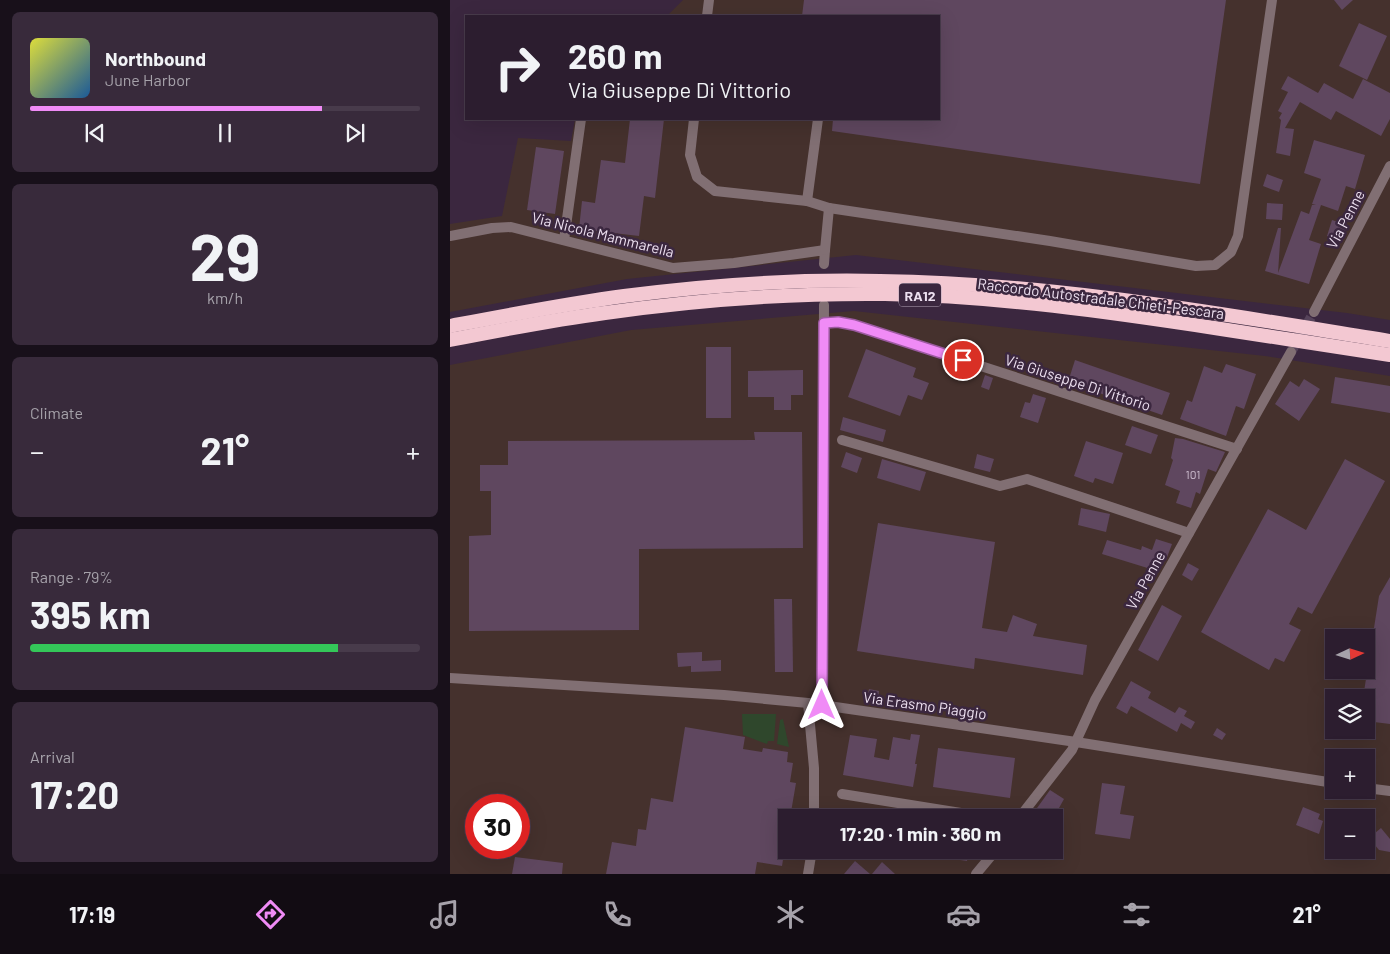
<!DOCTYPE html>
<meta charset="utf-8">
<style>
:root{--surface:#2c1d2f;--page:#382a3b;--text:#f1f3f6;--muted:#a6a2aa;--line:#483b4b;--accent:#f08bf6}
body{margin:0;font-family:Barlow,sans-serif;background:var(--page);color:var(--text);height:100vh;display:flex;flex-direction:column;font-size:19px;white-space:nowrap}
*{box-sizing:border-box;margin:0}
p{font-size:16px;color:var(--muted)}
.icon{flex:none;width:28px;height:28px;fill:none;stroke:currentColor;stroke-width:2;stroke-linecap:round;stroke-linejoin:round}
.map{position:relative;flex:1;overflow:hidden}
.sheet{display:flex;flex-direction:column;gap:12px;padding:12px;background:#18101a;width:450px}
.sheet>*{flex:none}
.guide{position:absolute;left:15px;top:15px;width:475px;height:105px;border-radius:0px;box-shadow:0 5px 20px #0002,0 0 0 1px var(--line);background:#2c1d2f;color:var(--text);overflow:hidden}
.needle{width:32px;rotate:86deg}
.controls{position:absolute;left:875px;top:629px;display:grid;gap:10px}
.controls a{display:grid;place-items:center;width:50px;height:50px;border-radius:0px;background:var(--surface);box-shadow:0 5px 20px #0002,0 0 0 1px var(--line);font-size:25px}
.speed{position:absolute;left:15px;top:794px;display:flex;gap:10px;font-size:25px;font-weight:700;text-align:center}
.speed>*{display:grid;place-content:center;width:65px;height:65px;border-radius:50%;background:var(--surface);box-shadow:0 5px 20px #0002,0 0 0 1px var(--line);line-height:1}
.speed .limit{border:8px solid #d22;background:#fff;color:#111}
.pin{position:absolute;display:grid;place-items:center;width:42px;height:42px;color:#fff;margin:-21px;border:2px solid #fff;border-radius:50%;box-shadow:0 1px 5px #0007}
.me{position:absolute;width:55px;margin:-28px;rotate:0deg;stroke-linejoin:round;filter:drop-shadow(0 0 4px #0008)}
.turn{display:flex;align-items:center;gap:18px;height:105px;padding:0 20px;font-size:22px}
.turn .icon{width:65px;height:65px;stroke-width:2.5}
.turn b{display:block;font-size:35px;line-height:42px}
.big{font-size:38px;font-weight:700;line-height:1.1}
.sheet .widget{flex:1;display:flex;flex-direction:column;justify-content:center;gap:8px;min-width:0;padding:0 18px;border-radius:8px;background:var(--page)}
.sheet .dial{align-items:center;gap:0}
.dial b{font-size:65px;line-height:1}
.song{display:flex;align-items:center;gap:15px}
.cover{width:60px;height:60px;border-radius:8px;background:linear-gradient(135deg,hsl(60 70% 55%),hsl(210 70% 35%))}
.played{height:5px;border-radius:2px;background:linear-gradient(90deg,var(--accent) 75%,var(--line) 75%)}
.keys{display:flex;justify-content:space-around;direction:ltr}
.heat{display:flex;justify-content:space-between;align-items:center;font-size:28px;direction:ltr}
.charge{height:8px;border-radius:4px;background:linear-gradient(90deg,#34c759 79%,var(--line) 0)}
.trip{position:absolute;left:328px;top:809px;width:285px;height:50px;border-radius:0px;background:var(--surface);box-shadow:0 5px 20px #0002,0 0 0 1px var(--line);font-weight:700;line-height:50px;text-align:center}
.menu{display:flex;height:80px;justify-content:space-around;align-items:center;background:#120c13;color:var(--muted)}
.menu .icon{width:35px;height:35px}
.menu .selected{color:var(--accent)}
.menu b{font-size:22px;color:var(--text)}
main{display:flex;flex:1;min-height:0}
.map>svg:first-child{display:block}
.industrial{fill:#45312d;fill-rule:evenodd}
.green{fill:#2f472c}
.building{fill:#5f475f}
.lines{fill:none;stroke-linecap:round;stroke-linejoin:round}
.minor-tunnel{stroke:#56435a;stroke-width:10;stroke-dasharray:10 5;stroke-linecap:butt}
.minor{stroke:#816f73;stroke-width:10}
.highway{stroke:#f3c8d2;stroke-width:14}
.route-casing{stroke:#9c5aa0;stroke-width:12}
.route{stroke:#f08bf6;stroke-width:9}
.labels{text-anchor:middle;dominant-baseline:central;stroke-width:5;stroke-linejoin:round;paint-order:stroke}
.number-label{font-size:12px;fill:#cabacc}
.shield{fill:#3b273f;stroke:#b8a8bb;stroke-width:1}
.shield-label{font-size:14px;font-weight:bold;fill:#ede0f0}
.street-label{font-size:15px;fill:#ede0f0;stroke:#3b273f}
</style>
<main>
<section class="sheet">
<div class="widget">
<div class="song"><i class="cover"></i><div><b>Northbound</b><p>June Harbor</p></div></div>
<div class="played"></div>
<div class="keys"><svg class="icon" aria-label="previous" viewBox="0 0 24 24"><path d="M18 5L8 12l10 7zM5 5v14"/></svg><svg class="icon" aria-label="pause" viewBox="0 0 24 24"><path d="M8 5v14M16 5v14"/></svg><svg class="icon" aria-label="next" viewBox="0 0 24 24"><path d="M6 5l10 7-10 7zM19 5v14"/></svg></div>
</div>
<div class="widget dial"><b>29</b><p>km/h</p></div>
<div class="widget"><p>Climate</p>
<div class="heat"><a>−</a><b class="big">21°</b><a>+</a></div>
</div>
<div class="widget"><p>Range · 79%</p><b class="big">395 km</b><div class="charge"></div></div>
<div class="widget"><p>Arrival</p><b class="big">17:20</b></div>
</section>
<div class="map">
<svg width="940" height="874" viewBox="0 0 940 874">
<rect width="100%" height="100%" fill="#3b273f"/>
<g class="industrial">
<polygon points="233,0 940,0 940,320 897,313 406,255 177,279 0,312 0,224 52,216 68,138 121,141 125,119 489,119 489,16 217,16"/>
<path d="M404 311 815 356 940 376V874H0V365L181 330ZM884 638H916V670H884ZM884 698H916V730H884ZM884 758H916V790H884ZM26 805H69V848H26ZM336 818H604V850H336ZM884 818H916V850H884Z"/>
</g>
<g class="green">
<polygon points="292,714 326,714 324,741 318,741 317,744 293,735"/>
<polygon points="333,719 339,747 327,744 330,720"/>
</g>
<g class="building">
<polygon points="354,0 776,0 750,184 382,131 383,119 489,119 489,16 352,16"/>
<polygon points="884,0 903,0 892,10"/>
<polygon points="909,23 937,36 917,80 889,66"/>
<polygon points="838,76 868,93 874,83 903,99 913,79 940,93 940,119 931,136 886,111 881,120 850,102 835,128 844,129 840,156 826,153 831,120 829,118 832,113 828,111 838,92 831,89"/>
<polygon points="180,119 214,119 205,198 194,196 189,236 129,229 132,201 145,203 151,160 175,163"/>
<polygon points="864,140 915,155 905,189 896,186 888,211 871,205 859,240 871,244 859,284 815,271 828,228 831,228 828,273 851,211 859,214 862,205 866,205 862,204 871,179 854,173"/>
<polygon points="86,147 114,151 105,214 77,210"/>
<polygon points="817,174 833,180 829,192 813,186"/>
<polygon points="817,203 833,204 832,220 816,219"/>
<polygon points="882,220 897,225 892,241 877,236"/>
<rect x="256" y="347" width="25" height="71"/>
<polygon points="416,349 466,368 463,377 479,383 472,400 458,395 450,416 398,397"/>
<polygon points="625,360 720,393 712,415 618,382"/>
<polygon points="776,364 806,374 794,409 786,406 776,436 730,419 737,400 742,402 754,366 772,373"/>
<polygon points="353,370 353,395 341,395 341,410 324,410 324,397 298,397 298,371"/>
<polygon points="535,375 543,378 539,390 531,387"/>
<polygon points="885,377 940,386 940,413 881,403"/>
<polygon points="854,379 870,389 849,421 825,404 840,381 849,387"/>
<polygon points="583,394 596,398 588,423 570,417 575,402 580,403"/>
<polygon points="393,417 436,430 433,442 390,430"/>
<polygon points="682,426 708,435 701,454 675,445"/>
<polygon points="304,432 352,432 353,548 189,549 189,630 19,631 19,536 41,535 41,491 30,491 30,465 58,465 58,441 305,440"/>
<polygon points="725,438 733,439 775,452 766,472 758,469 750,494 746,492 741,508 726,503 730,491 715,485 723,460 721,458"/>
<polygon points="636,441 673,453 663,484 645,478 643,483 624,476"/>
<polygon points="396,452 412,458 407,473 391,467"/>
<polygon points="527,454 544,459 540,472 524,468"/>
<polygon points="432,459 476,472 470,491 427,478"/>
<polygon points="895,459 935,481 862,614 848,607 839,624 851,630 834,662 825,658 819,670 751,632 818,509 856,530"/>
<polygon points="631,508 660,514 656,532 628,525"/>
<polygon points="428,523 545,542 532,628 557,632 563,615 587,624 583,636 637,645 633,675 525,658 524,669 407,651"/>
<polygon points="706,539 722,544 716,560 708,557 704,570 652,554 657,540 691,550 692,546 702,550"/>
<polygon points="738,563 749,569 742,581 732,575"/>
<polygon points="940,577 940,724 916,721 916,698 913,698 929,596"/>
<polygon points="324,599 342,599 343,672 325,672"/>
<polygon points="712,605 732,616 708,661 688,650"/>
<polygon points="252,652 252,661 271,660 271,671 241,672 241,666 228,667 227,653"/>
<polygon points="681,681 701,692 698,698 725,713 729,707 737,711 734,716 745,722 741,729 731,723 727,732 681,706 677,714 666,708"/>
<polygon points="419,689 429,691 428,699 417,697"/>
<polygon points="235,727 295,737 293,749 312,752 313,748 338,752 337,762 343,763 340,782 346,783 340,818 336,818 336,841 332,866 307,862 305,874 156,874 162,842 186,846 188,829 196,830 201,798 223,802"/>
<polygon points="767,728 776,734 772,740 763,735"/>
<polygon points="461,734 470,735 465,764 467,764 463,787 393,775 400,735 427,739 424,757 439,760 443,737 460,740"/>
<polygon points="488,748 565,758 560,798 483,787"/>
<polygon points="652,783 675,786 670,814 684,816 680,839 645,834"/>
<polygon points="600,790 614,799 604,817 595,812 592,818 586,818 582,815"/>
<polygon points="853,807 870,814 868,819 873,821 869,834 846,825"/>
<polygon points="398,810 421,813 420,818 397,818"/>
<polygon points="931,828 940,839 940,852 929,850 919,838"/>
<polygon points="476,850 519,850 517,861 476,855"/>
<polygon points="559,850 581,850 577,859"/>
<polygon points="65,857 113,863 112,874 62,874"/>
<polygon points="405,861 420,874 394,874"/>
<polygon points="432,862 445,874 422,874"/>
</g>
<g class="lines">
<polyline class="minor-tunnel" points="841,352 864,312"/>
<g class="minor">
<polyline points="257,16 259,0"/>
<polyline points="244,119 240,155 247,177 265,191 357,201 379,208 600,241 746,266 765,265 781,252 788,236 822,0"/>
<polyline points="357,201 368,119"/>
<polyline points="0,236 42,228 61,227 223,268 284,263 375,250 374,264"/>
<polyline points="114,240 131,119"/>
<polyline points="375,250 379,208"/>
<polyline points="864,312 940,166"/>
<polyline points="374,323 388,322 404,325 787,449"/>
<polyline points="392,440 550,486 577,479 739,533"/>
<polyline points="0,678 274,695 358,703 626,742 884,783"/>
<polyline points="358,703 364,768 364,818"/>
<polyline points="372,705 374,305"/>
<polyline points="916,788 940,791"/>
<polyline points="392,794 542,818"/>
<polyline points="569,818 622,750 645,700 841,352"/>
<polyline points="358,874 362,850"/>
<polyline points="526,874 546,850"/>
</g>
<g class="highway">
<path d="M0 326C58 315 115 304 174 296 258 285 345 279 430 281 601 283 771 314 940 341"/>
<path d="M0 340C51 330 103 320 155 313 247 300 341 293 435 294 548 296 659 312 771 329 827 338 884 346 940 355"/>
</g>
</g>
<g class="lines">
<defs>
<polyline id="route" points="372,705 374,323 388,322 404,325 513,360"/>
</defs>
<use href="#route" class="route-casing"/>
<use href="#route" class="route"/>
</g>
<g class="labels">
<g class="number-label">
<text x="743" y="474">101</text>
</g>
<rect class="shield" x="449" y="283.5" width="42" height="23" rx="4"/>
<g class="shield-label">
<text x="470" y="295">RA12</text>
</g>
<g class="street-label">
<text transform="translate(895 219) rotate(-62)">Via Penne</text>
<text transform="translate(153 234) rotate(14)">Via Nicola Mammarella</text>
<text transform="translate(651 298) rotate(7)">Raccordo Autostradale Chieti-Pescara</text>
<text transform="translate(628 382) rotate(18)">Via Giuseppe Di Vittorio</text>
<text transform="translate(695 580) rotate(-61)">Via Penne</text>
<text transform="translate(475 705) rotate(8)">Via Erasmo Piaggio</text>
</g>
</g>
</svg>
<div class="controls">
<a><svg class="needle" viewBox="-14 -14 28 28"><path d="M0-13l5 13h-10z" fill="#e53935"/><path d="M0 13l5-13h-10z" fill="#a6a2aa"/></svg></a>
<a><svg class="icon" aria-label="layers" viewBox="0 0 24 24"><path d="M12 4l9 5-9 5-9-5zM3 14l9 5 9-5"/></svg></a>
<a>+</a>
<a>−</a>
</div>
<div class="speed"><div class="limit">30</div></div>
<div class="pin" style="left:513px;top:360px;background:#d93025"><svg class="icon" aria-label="arrive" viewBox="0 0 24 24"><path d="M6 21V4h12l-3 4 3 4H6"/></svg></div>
<svg class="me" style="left:372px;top:705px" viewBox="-20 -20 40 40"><path d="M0-17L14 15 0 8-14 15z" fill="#f08bf6" stroke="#fff" stroke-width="4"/></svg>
<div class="trip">17:20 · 1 min · 360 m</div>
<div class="guide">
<div class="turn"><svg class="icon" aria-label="right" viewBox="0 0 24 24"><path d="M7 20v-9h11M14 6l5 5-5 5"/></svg><div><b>260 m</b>Via Giuseppe Di Vittorio</div></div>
</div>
</div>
</main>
<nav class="menu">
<b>17:19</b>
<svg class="icon selected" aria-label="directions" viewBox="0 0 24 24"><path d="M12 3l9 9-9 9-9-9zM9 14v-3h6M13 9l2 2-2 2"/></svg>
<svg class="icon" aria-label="music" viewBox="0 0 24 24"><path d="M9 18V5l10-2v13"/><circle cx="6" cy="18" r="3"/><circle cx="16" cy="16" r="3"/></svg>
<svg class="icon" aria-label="phone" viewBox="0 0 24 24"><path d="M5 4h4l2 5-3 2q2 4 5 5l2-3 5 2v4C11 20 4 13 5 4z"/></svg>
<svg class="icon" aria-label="climate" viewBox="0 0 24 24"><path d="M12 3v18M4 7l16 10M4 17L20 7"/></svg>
<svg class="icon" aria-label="car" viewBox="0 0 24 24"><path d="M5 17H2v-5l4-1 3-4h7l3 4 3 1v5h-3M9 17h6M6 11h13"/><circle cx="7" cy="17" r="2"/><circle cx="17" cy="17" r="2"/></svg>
<svg class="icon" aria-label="filters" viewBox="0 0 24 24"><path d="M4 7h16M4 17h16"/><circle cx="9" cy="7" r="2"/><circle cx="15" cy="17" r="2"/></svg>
<b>21°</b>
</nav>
